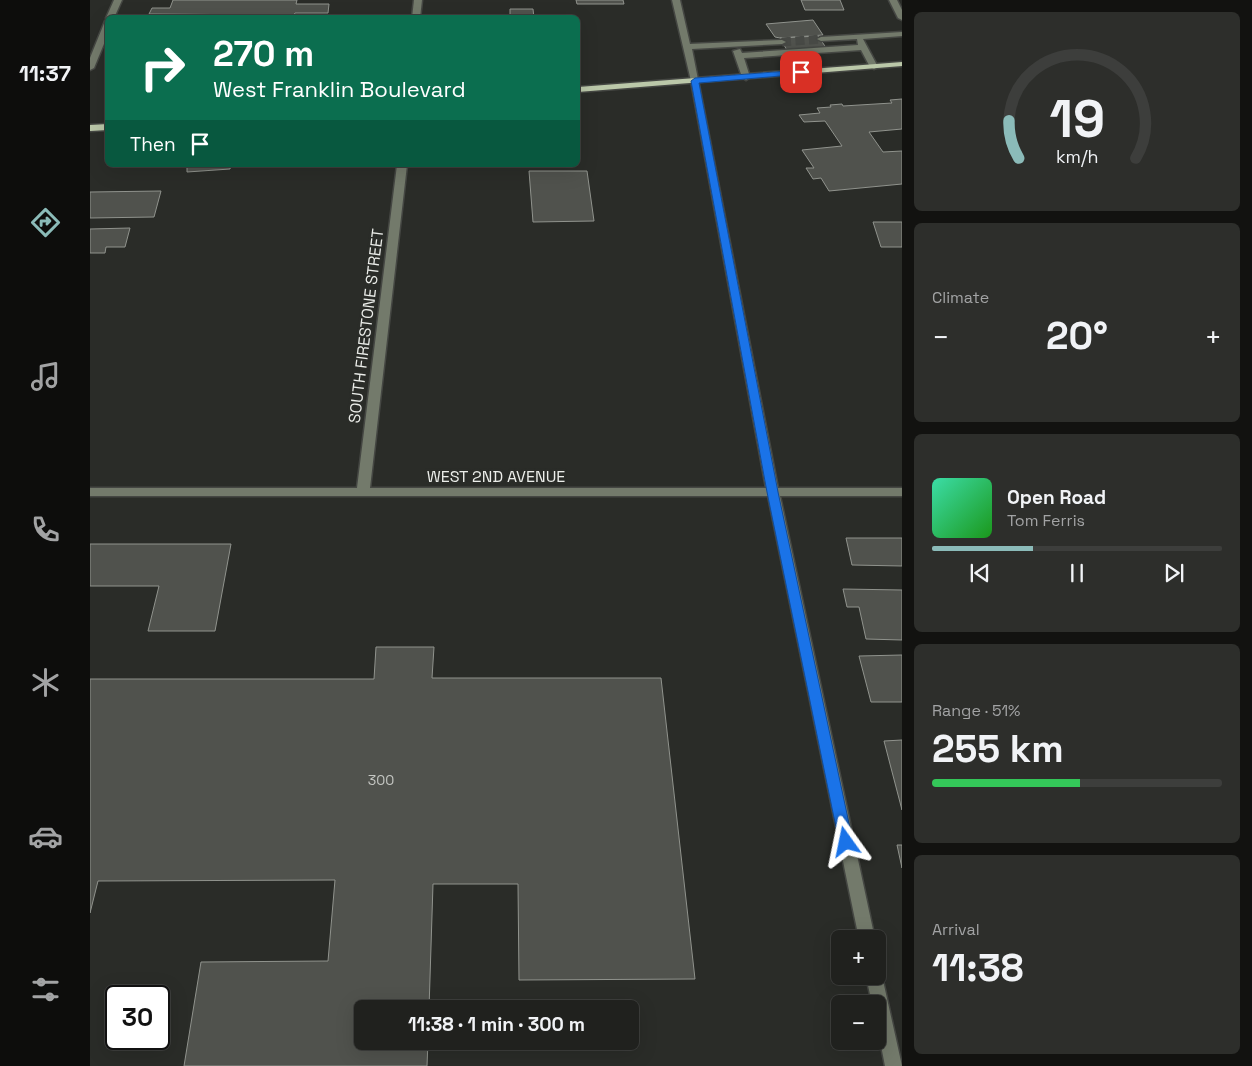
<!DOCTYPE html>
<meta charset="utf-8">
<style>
:root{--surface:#20211e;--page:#2d2e2b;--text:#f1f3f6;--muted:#a2a3a4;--line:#3d3e3c;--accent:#8bbbb9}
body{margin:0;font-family:"Space Grotesk",sans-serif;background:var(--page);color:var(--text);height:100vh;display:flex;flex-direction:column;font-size:19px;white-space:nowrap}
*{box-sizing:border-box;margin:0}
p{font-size:16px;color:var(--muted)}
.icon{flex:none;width:28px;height:28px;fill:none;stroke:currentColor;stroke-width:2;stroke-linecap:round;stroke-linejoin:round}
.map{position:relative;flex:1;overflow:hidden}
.drawer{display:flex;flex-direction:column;gap:12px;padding:12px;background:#121210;width:350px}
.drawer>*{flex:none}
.guide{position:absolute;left:15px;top:15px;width:475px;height:152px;border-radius:8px;box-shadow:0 5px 20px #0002,0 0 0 1px var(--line);background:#0b6e4f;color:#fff;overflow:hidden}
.buttons{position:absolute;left:741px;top:930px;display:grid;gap:10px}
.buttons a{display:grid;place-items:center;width:55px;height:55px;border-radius:8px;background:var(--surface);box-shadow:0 5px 20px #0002,0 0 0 1px var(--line);font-size:25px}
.speed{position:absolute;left:15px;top:985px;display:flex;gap:10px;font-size:25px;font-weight:700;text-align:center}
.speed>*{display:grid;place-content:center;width:65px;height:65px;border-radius:50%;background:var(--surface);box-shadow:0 5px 20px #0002,0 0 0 1px var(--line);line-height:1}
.speed .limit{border:2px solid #111;border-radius:8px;background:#fff;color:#111}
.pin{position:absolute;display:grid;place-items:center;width:42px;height:42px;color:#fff;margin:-21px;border-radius:10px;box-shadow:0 2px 8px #0006}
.me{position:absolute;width:55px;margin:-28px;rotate:348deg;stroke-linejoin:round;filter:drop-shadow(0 0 4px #0008)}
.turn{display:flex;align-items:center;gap:18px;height:105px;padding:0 25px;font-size:22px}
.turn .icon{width:65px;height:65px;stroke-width:2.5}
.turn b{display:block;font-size:35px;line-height:42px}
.then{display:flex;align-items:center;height:48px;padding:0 25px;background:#0003;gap:10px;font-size:19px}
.big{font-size:38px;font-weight:700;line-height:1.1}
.drawer .widget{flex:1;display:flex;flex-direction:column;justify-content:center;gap:8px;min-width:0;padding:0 18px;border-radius:8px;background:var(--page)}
.drawer .dial{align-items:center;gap:0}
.dial svg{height:130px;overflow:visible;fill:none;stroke:var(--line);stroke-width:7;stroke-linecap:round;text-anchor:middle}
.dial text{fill:var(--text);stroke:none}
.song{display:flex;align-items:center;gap:15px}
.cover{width:60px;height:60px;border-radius:8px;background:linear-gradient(135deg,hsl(160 70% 55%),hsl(120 70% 35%))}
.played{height:5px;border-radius:2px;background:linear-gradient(90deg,var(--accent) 35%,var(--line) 35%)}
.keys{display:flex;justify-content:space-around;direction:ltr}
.heat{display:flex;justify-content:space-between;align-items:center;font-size:28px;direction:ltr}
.charge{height:8px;border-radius:4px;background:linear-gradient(90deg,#34c759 51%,var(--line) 0)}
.trip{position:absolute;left:264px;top:1000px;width:285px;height:50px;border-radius:8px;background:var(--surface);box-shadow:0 5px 20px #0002,0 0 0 1px var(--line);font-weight:700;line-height:50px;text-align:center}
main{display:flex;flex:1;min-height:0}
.dock{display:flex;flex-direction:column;width:90px;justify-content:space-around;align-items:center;background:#0d0d0c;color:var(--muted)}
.dock .icon{width:35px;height:35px}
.dock .active{color:var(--accent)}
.dock b{font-size:22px;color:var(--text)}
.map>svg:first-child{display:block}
.building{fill:#50524d;stroke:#90938d}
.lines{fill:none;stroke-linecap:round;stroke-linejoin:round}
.minor-tunnel{stroke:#474945;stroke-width:9;stroke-dasharray:9 4.5;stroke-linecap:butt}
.minor-casing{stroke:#454743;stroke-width:3}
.major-casing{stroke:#454743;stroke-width:3}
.minor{fill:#737a6b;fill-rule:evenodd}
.major{fill:#bbc8a9;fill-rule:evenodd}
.route{fill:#1a73e8;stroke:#114b97}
.labels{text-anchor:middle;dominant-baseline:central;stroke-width:5;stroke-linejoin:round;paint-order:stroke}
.number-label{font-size:14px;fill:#c5c7c3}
.street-label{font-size:16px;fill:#eceeea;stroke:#2a2c28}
</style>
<main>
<nav class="dock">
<b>11:37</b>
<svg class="icon active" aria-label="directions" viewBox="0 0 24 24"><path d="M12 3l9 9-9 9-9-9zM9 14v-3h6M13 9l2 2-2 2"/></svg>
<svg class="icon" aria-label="music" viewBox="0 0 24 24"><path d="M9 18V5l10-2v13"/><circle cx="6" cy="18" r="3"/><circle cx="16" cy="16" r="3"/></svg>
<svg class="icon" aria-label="phone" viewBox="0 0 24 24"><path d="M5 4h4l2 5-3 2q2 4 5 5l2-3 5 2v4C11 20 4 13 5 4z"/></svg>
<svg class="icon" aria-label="climate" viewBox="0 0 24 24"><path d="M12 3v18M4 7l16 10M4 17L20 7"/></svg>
<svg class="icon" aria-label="car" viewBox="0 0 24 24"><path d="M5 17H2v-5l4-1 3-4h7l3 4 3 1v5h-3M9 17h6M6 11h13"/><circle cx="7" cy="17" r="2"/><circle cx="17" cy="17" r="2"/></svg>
<svg class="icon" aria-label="filters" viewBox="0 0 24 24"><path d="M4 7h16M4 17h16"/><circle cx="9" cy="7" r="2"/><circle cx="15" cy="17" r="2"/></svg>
</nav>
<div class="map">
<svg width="812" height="1066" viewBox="0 0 812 1066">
<rect width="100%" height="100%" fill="#2a2c28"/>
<g class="building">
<polygon points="83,0 207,0 206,4 239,4 238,13 205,13 202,18 183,18 184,15 59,14 62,8 80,8"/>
<polygon points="486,0 533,0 534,4 487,4"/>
<polygon points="711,0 750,0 754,10 715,10"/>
<polygon points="420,9 443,9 444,18 420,18"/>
<polygon points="723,20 733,35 690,38 685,37 676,24"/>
<polygon points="728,36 737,49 698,52 690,38"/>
<polygon points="812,99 812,129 779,132 793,152 812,151 812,184 739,191 731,178 723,179 716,168 724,168 712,150 752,146 735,121 714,122 709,115 730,113 727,108 741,107 740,105 752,104 753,106 802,103 800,100"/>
<polygon points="97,165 144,165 141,165 140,169 97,172"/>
<polygon points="439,171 497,171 504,221 443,222"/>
<polygon points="71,191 64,217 0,218 0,192"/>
<polygon points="783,222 812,222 812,247 791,247"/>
<polygon points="40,228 35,247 16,247 15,253 0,253 0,229"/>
<polygon points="756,538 812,538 812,566 762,565"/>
<polygon points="0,544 141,544 125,631 58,631 69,586 0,586"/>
<polygon points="753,589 812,590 812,640 776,639 769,607 757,607"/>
<polygon points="286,647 344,647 342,678 571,678 605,979 429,980 428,884 343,884 339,1009 272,1009 272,1041 338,1041 337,1066 94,1066 111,962 238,961 245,880 8,881 0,913 0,679 284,679"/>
<polygon points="812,655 812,702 781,702 769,656"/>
<polygon points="812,740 812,810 794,741"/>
<polygon points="807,845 812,845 812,868"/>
</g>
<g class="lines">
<polyline class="minor-tunnel" points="692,42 731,39"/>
<defs>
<g id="minor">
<polygon points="24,0 32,0 24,18 18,18 17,20 16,18"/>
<polygon points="324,0 332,0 330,18 322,18"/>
<polygon points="582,0 590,0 600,44 692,40 696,42 692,44 602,49 688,488 812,488 812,496 690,496 785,939 769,939 678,496 0,496 0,488 267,488 307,165 317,165 280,488 676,488 601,81"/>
<polygon points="799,0 807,0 812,10 812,20 808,18"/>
<polygon points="15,21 18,21 18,34 4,68 0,70 0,58"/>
<polygon points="812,32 812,36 773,39 788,67 784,69 780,67 771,50 654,58 660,77 656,80 652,77 643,51 650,49 652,53 768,45 767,39 731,41 727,39 731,37"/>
<polygon points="788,970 792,976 812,1066 795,1066 788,1030 788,1004 782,1004 776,976 788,976"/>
</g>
<g id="major">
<polygon points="812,62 812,66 488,92 488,87"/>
<polygon points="18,124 18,130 0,131 0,125"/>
</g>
</defs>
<use href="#minor" class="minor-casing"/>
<use href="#major" class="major-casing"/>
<use href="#minor" class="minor"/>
<use href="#major" class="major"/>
</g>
<polygon class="route" points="711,70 715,72 714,74 609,83 688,492 763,842 761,846 756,848 751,846 749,842 677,492 601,81 605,78"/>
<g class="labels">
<g class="number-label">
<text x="291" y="780">300</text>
</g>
<g class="street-label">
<text transform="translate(276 326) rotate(-83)">SOUTH FIRESTONE STREET</text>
<text x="406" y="476">WEST 2ND AVENUE</text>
</g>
</g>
</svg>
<div class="buttons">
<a>+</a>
<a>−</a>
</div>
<div class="speed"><div class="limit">30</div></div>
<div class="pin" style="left:711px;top:72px;background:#d93025"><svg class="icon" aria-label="arrive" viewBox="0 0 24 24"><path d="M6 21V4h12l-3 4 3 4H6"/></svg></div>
<svg class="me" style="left:756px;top:842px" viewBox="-20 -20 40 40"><path d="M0-17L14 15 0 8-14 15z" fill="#1a73e8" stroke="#fff" stroke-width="4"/></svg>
<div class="trip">11:38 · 1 min · 300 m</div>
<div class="guide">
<div class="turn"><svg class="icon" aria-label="right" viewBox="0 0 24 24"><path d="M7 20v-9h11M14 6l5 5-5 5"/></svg><div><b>270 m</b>West Franklin Boulevard</div></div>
<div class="then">Then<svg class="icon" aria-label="arrive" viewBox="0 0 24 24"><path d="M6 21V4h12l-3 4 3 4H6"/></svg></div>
</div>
</div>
<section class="drawer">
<div class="widget dial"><svg viewBox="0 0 100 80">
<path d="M14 69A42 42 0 1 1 86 69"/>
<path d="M14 69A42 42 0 0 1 8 46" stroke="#8bbbb9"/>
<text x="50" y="56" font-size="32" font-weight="700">19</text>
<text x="50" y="72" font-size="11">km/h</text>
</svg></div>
<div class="widget"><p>Climate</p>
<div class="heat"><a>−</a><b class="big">20°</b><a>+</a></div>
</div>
<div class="widget">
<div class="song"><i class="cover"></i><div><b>Open Road</b><p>Tom Ferris</p></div></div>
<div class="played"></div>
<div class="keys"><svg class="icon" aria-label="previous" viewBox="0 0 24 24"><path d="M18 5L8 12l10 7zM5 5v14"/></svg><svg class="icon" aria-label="pause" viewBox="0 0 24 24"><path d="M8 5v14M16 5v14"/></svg><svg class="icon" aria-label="next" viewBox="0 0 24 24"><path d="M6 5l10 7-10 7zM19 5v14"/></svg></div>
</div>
<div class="widget"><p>Range · 51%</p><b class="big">255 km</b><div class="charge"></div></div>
<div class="widget"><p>Arrival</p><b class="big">11:38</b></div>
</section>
</main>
